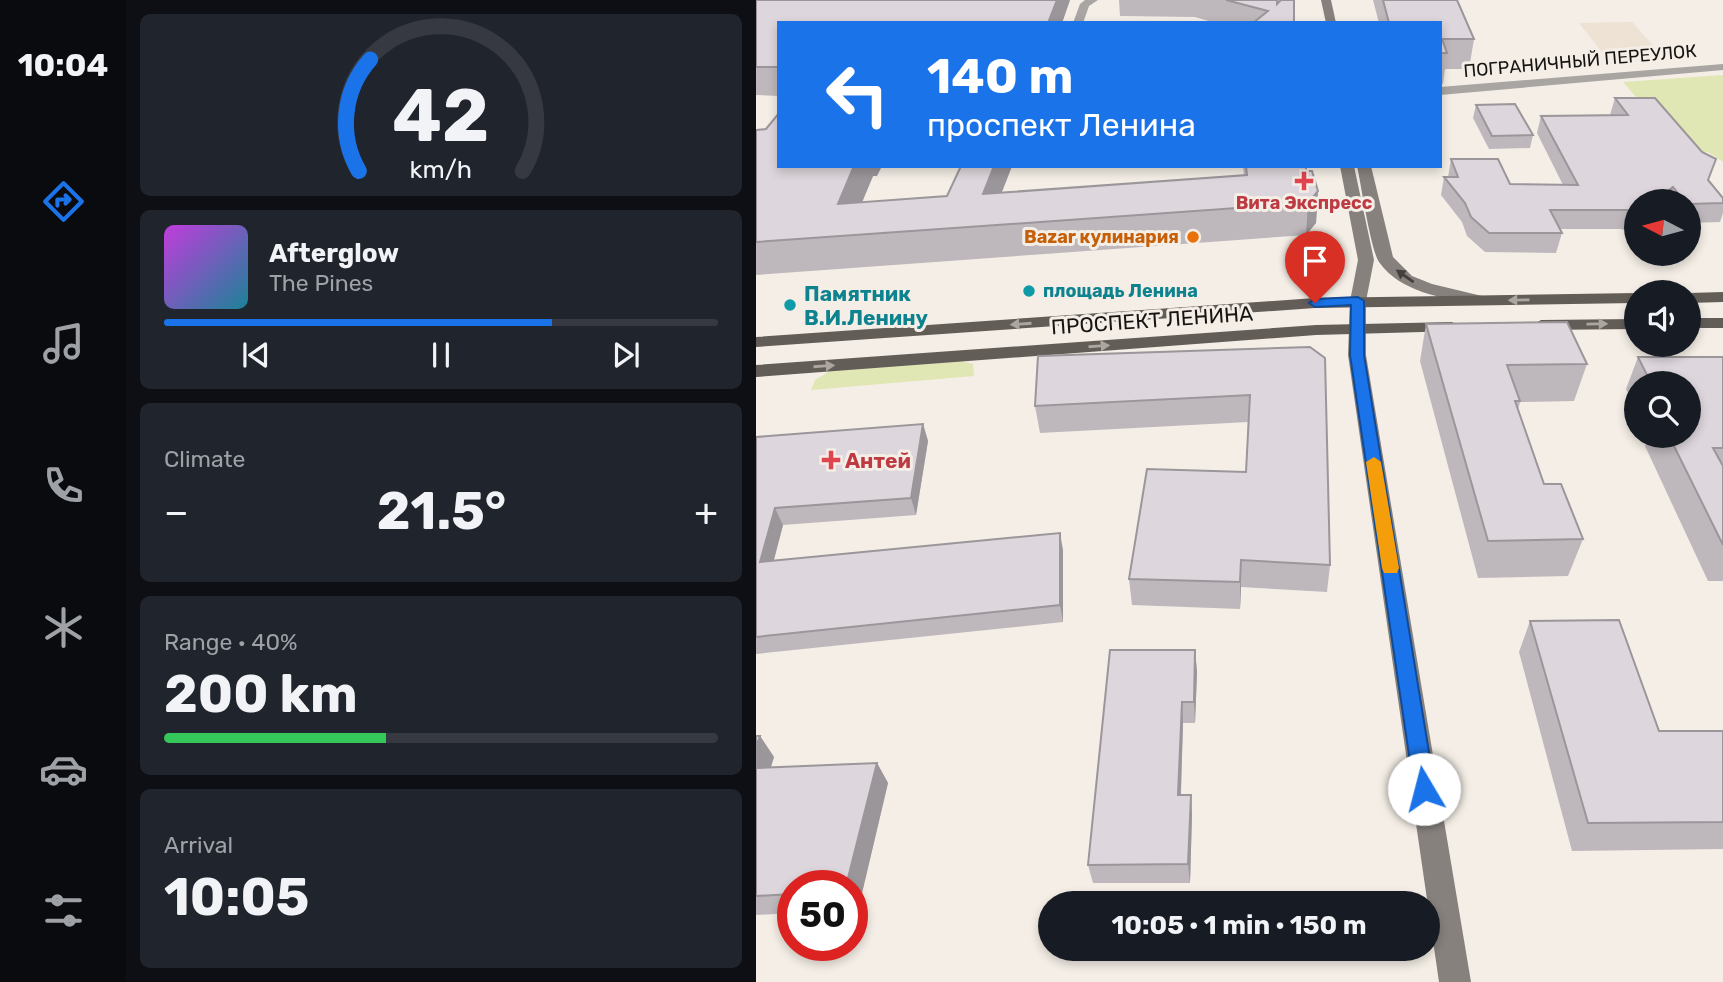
<!DOCTYPE html>
<meta charset="utf-8">
<style>
:root{--surface:#171b24;--page:#20242c;--text:#f1f3f6;--muted:#9ea1a6;--line:#363941;--accent:#1a73e8}
body{margin:0;font-family:Rubik,sans-serif;background:var(--page);color:var(--text);height:100vh;display:flex;flex-direction:column;font-size:26px;white-space:nowrap}
*{box-sizing:border-box;margin:0}
p{font-size:23px;color:var(--muted)}
.icon{flex:none;width:38px;height:38px;fill:none;stroke:currentColor;stroke-width:2;stroke-linecap:round;stroke-linejoin:round}
.map{position:relative;flex:1;overflow:hidden}
.side{display:flex;flex-direction:column;gap:14px;padding:14px;background:#0d0f14;width:630px}
.side>*{flex:none}
.banner{position:absolute;left:21px;top:21px;width:665px;height:147px;border-radius:0px;box-shadow:0 4px 10px #0003;background:#1a73e8;color:#fff;overflow:hidden}
.needle{width:46px;rotate:276deg}
.buttons{position:absolute;left:868px;top:189px;display:grid;gap:14px}
.buttons a{display:grid;place-items:center;width:77px;height:77px;border-radius:50%;background:var(--surface);box-shadow:0 4px 10px #0003;font-size:35px}
.speed{position:absolute;left:21px;top:870px;display:flex;gap:14px;font-size:35px;font-weight:700;text-align:center}
.speed>*{display:grid;place-content:center;width:91px;height:91px;border-radius:50%;background:var(--surface);box-shadow:0 4px 10px #0003;line-height:1}
.speed .limit{border:10px solid #d22;background:#fff;color:#111}
.pin{position:absolute;display:grid;place-items:center;width:60px;height:60px;color:#fff;margin:-72px -30px;border-radius:50% 50% 50% 0;rotate:-45deg;box-shadow:0 0 7px #0007}
.pin .icon{rotate:45deg}
.me{position:absolute;width:77px;margin:-38px;rotate:352deg;stroke-linejoin:round;filter:drop-shadow(0 0 5px #0008)}
.turn{display:flex;align-items:center;gap:24px;height:147px;padding:0 35px;font-size:32px}
.turn .icon{width:91px;height:91px;stroke-width:2.5}
.turn b{display:block;font-size:49px;line-height:60px}
.big{font-size:52px;font-weight:700;line-height:1.1}
.side .widget{flex:1;display:flex;flex-direction:column;justify-content:center;gap:10px;min-width:0;padding:0 24px;border-radius:10px;background:var(--page)}
.side .dial{align-items:center;gap:0}
.dial svg{height:182px;overflow:visible;fill:none;stroke:var(--line);stroke-width:7;stroke-linecap:round;text-anchor:middle}
.dial text{fill:var(--text);stroke:none}
.song{display:flex;align-items:center;gap:21px}
.cover{width:84px;height:84px;border-radius:10px;background:linear-gradient(135deg,hsl(290 70% 55%),hsl(190 70% 35%))}
.played{height:7px;border-radius:4px;background:linear-gradient(90deg,var(--accent) 70%,var(--line) 70%)}
.keys{display:flex;justify-content:space-around;direction:ltr}
.heat{display:flex;justify-content:space-between;align-items:center;font-size:38px;direction:ltr}
.charge{height:10px;border-radius:5px;background:linear-gradient(90deg,#34c759 40%,var(--line) 0)}
.trip{position:absolute;left:282px;top:891px;width:402px;height:70px;border-radius:35px;background:var(--surface);box-shadow:0 4px 10px #0003;font-weight:700;line-height:70px;text-align:center}
main{display:flex;flex:1;min-height:0}
.tabs{display:flex;flex-direction:column;width:126px;justify-content:space-around;align-items:center;background:#090b0e;color:var(--muted)}
.tabs .icon{width:49px;height:49px}
.tabs .current{color:var(--accent)}
.tabs b{font-size:32px;color:var(--text)}
.map>svg:first-child{display:block}
.built{fill:#ede2d4}
.green{fill:#e0e7b4}
.lines{fill:none;stroke-linecap:round;stroke-linejoin:round}
.minor{fill:#a8a5a2;fill-rule:evenodd}
.secondary{fill:#86817d;fill-rule:evenodd}
.trunk{fill:#635d58;fill-rule:evenodd}
.wall{fill:#beb8bd}
.shaded-wall{fill:#9b969a}
.building{fill:#ddd6dc;stroke:#9b969a;stroke-width:2}
.oneway{fill:#43403d}
.oneway2{fill:#aca69f}
.route{fill:#1a73e8;stroke:#114b97;stroke-width:2}
.slow{fill:#f59e0b}
.health-dot{fill:#e0444e;stroke:#f4eee6;stroke-width:2.5}
.food-dot{fill:#e8710a;stroke:#f4eee6;stroke-width:2.5}
.culture-dot{fill:#0f9aa8;stroke:#f4eee6;stroke-width:2.5}
.labels{text-anchor:middle;dominant-baseline:central;stroke-width:6;stroke-linejoin:round;paint-order:stroke}
.far-street-label{font-size:18px;fill:#171513;stroke:#f4eee6}
.far-health-label{font-size:18px;font-weight:bold;fill:#be3a42;stroke:#f4eee6}
.far-food-label{font-size:18px;font-weight:bold;fill:#c56008;stroke:#f4eee6;text-anchor:end}
.far-culture-label{font-size:18px;font-weight:bold;fill:#0d838f;stroke:#f4eee6;text-anchor:start}
.culture-label{font-size:21px;font-weight:bold;fill:#0d838f;stroke:#f4eee6;text-anchor:start}
.street-label{font-size:21px;fill:#171513;stroke:#f4eee6}
.health-label{font-size:21px;font-weight:bold;fill:#be3a42;stroke:#f4eee6;text-anchor:start}
</style>
<main>
<nav class="tabs">
<b>10:04</b>
<svg class="icon current" aria-label="directions" viewBox="0 0 24 24"><path d="M12 3l9 9-9 9-9-9zM9 14v-3h6M13 9l2 2-2 2"/></svg>
<svg class="icon" aria-label="music" viewBox="0 0 24 24"><path d="M9 18V5l10-2v13"/><circle cx="6" cy="18" r="3"/><circle cx="16" cy="16" r="3"/></svg>
<svg class="icon" aria-label="phone" viewBox="0 0 24 24"><path d="M5 4h4l2 5-3 2q2 4 5 5l2-3 5 2v4C11 20 4 13 5 4z"/></svg>
<svg class="icon" aria-label="climate" viewBox="0 0 24 24"><path d="M12 3v18M4 7l16 10M4 17L20 7"/></svg>
<svg class="icon" aria-label="car" viewBox="0 0 24 24"><path d="M5 17H2v-5l4-1 3-4h7l3 4 3 1v5h-3M9 17h6M6 11h13"/><circle cx="7" cy="17" r="2"/><circle cx="17" cy="17" r="2"/></svg>
<svg class="icon" aria-label="filters" viewBox="0 0 24 24"><path d="M4 7h16M4 17h16"/><circle cx="9" cy="7" r="2"/><circle cx="15" cy="17" r="2"/></svg>
</nav>
<section class="side">
<div class="widget dial"><svg viewBox="0 0 100 80">
<path d="M14 69A42 42 0 1 1 86 69"/>
<path d="M14 69A42 42 0 0 1 19 20" stroke="#1a73e8"/>
<text x="50" y="56" font-size="32" font-weight="700">42</text>
<text x="50" y="72" font-size="11">km/h</text>
</svg></div>
<div class="widget">
<div class="song"><i class="cover"></i><div><b>Afterglow</b><p>The Pines</p></div></div>
<div class="played"></div>
<div class="keys"><svg class="icon" aria-label="previous" viewBox="0 0 24 24"><path d="M18 5L8 12l10 7zM5 5v14"/></svg><svg class="icon" aria-label="pause" viewBox="0 0 24 24"><path d="M8 5v14M16 5v14"/></svg><svg class="icon" aria-label="next" viewBox="0 0 24 24"><path d="M6 5l10 7-10 7zM19 5v14"/></svg></div>
</div>
<div class="widget"><p>Climate</p>
<div class="heat"><a>−</a><b class="big">21.5°</b><a>+</a></div>
</div>
<div class="widget"><p>Range · 40%</p><b class="big">200 km</b><div class="charge"></div></div>
<div class="widget"><p>Arrival</p><b class="big">10:05</b></div>
</section>
<div class="map">
<svg width="967" height="982" viewBox="0 0 967 982">
<rect width="100%" height="100%" fill="#f4eee6"/>
<polygon class="built" points="876,22 910,60 853,61 823,23"/>
<g class="green">
<polygon points="967,75 967,162 952,152 928,153 867,82"/>
<polygon points="206,361 217,364 218,376 55,390 59,380 77,369"/>
</g>
<g class="lines">
<g class="minor">
<polygon points="329,0 342,0 333,6 327,23 317,23 324,4"/>
<polygon points="967,64 967,70 684,95 684,87"/>
</g>
<g class="secondary">
<polygon points="565,0 575,0 580,23 570,23"/>
<polygon points="584,166 598,166 618,260 610,301 610,355 715,982 683,982 592,355 594,301 602,260"/>
<path d="M601 166H615L637 257 656 276 676 284 726 296 728 300 726 304 720 305C686 297 645 293 623 262 615 251 605 184 601 166Z"/>
</g>
<g class="trunk">
<polygon points="967,292 967,302 933,303 933,293"/>
<polygon points="880,293 880,303 559,308 0,347 0,337 559,298"/>
<rect x="933" y="318" width="34" height="10"/>
<polygon points="880,319 880,329 785,330 776,325 785,320"/>
<polygon points="696,322 705,327 702,331 560,335 0,377 0,365 560,325"/>
</g>
</g>
<g class="wall">
<polygon points="0,0 314,0 306,23 23,23 23,96 0,95"/>
<polygon points="363,0 524,0 538,23 459,23 439,17 364,16"/>
<polygon points="617,0 701,0 718,39 713,69 689,69 687,84 684,84 684,23 623,23"/>
<polygon points="859,98 952,180 967,198 967,213 964,222 933,223 933,201 880,201 880,230 877,233 865,229 804,229 806,233 800,253 729,252 711,236 706,222 685,195 688,177 692,177 695,159 754,184 807,185 781,133 785,116 854,115"/>
<polygon points="720,105 777,135 774,148 733,149 717,118"/>
<polygon points="0,130 121,176 117,176 106,202 191,196 204,168 201,168 200,166 256,166 246,192 488,176 487,166 550,166 550,171 562,191 560,223 550,235 0,275"/>
<polygon points="670,324 831,364 818,401 764,402 762,410 788,484 827,539 812,576 722,578 664,361"/>
<polygon points="554,347 574,565 571,592 485,587 484,609 376,605 373,579 490,472 492,422 284,433 279,406"/>
<polygon points="882,357 967,357 967,581 952,581 889,446 893,436 933,436 933,383 880,383 880,409 870,389"/>
<polygon points="167,424 172,441 160,515 27,525 18,560 307,550 307,622 0,654 0,437"/>
<polygon points="774,621 903,731 967,731 967,849 816,851 763,652"/>
<polygon points="439,650 441,672 439,723 427,723 425,795 435,795 436,815 434,883 337,883 332,865"/>
<polygon points="0,736 4,736 18,757 15,767 121,763 132,783 102,910 96,910 96,886 37,886 37,913 0,915"/>
</g>
<g class="shaded-wall">
<polygon points="301,0 314,0 306,23 292,23"/>
<polygon points="98,166 126,166 121,176 117,176 92,236 82,204"/>
<polygon points="238,166 256,166 233,225 227,194"/>
<polygon points="917,187 913,201 899,201"/>
<polygon points="562,191 560,223 550,235 552,203"/>
<polygon points="167,424 172,441 160,515 155,498"/>
<polygon points="19,508 27,525 13,578 4,562"/>
<polygon points="304,533 307,550 307,622 304,605"/>
<polygon points="485,560 485,587 484,609 484,582"/>
<polygon points="439,650 441,672 439,723 438,702"/>
<polygon points="426,702 427,723 424,815 422,795"/>
<polygon points="4,736 18,757 8,789 0,778 0,747"/>
<polygon points="121,763 132,783 102,910 96,903 96,886 90,886"/>
<polygon points="435,795 436,815 434,883 432,864"/>
</g>
<g class="building">
<polygon points="0,0 301,0 292,23 23,23 23,67 0,67"/>
<polygon points="470,0 521,0 521,4 525,0 538,0 538,23 497,23 512,11"/>
<polygon points="627,0 701,0 718,39 686,39 691,53 684,53 684,23 633,23"/>
<polygon points="859,98 899,98 946,152 960,159 952,180 967,198 967,203 933,204 933,201 928,201 917,187 899,201 880,201 880,213 871,210 794,210 806,233 733,233 715,217 709,203 688,177 702,177 695,159 742,159 754,184 822,185 785,116 872,115"/>
<polygon points="759,104 777,135 736,136 720,105"/>
<polygon points="23,113 23,166 98,166 82,204 191,196 205,166 238,166 227,194 491,175 490,166 550,166 550,171 556,171 562,191 552,203 0,242 0,130 10,129"/>
<polygon points="811,322 831,364 751,365 764,401 759,401 788,484 805,484 827,539 732,541 670,324"/>
<polygon points="554,347 569,358 574,565 485,560 484,582 373,579 391,469 490,472 494,395 279,406 282,356"/>
<polygon points="882,357 967,357 967,448 957,448 967,466 967,545 913,436 933,436 933,383 895,383"/>
<polygon points="167,424 155,498 19,508 4,562 304,533 304,605 0,637 0,437"/>
<polygon points="863,620 903,731 967,731 967,822 832,823 774,621"/>
<polygon points="354,650 439,650 438,702 426,702 422,795 435,795 432,864 332,865"/>
<polygon points="0,736 4,736 0,747"/>
<polygon points="121,763 90,886 37,886 37,894 0,896 0,768"/>
</g>
<defs><path id="oneway-solid" d="M-6-.8H1V-3.2L6.5 0L1 3.2V.8H-6Z" transform="scale(1.75)"/></defs>
<use class="oneway" href="#oneway-solid" transform="translate(649 276) rotate(-145)"/>
<g class="oneway2">
<use href="#oneway-solid" transform="translate(763 300) rotate(179)"/>
<use href="#oneway-solid" transform="translate(265 324) rotate(176)"/>
<use href="#oneway-solid" transform="translate(841 324) rotate(-1)"/>
<use href="#oneway-solid" transform="translate(343 346) rotate(-4)"/>
<use href="#oneway-solid" transform="translate(68 366) rotate(-4)"/>
</g>
<polygon class="route" points="602,297 608,301 608,355 679,789 676,795 668,798 661,795 658,789 594,355 595,305 559,307 553,303 559,299"/>
<polygon class="slow" points="618,457 625,462 643,568 641,573 628,573 626,568 610,462"/>
<g class="health-dot">
<path d="M544.5 170.5h7v7h7v7h-7v7h-7v-7h-7v-7h7z"/>
<path d="M71.5 449.5h7v7h7v7h-7v7h-7v-7h-7v-7h7z"/>
</g>
<circle class="food-dot" cx="437" cy="237" r="7"/>
<g class="culture-dot">
<circle cx="273" cy="291" r="7"/>
<circle cx="34" cy="305" r="7"/>
</g>
<g class="labels">
<g class="far-street-label">
<text transform="translate(824 61) rotate(-5)">ПОГРАНИЧНЫЙ ПЕРЕУЛОК</text>
</g>
<g class="far-health-label">
<text x="548" y="203">Вита Экспресс</text>
</g>
<g class="far-food-label">
<text x="423" y="237">Bazar кулинария</text>
</g>
<g class="far-culture-label">
<text x="287" y="291">площадь Ленина</text>
</g>
<g class="culture-label">
<text x="48" y="293">Памятник<tspan x="48" dy="24">В.И.Ленину</tspan></text>
</g>
<g class="street-label">
<text transform="translate(396 320) rotate(-4)">ПРОСПЕКТ ЛЕНИНА</text>
</g>
<g class="health-label">
<text x="89" y="460">Антей</text>
</g>
</g>
</svg>
<div class="buttons">
<a><svg class="needle" viewBox="-14 -14 28 28"><path d="M0-13l5 13h-10z" fill="#e53935"/><path d="M0 13l5-13h-10z" fill="#9ea1a6"/></svg></a>
<a><svg class="icon" aria-label="sound" viewBox="0 0 24 24"><path d="M4 9h4l5-4v14l-5-4H4zM17 9q2 3 0 6"/></svg></a>
<a><svg class="icon" aria-label="search" viewBox="0 0 24 24"><circle cx="10" cy="10" r="6"/><path d="M15 15l6 6"/></svg></a>
</div>
<div class="speed"><div class="limit">50</div></div>
<div class="pin" style="left:559px;top:303px;background:#d93025"><svg class="icon" aria-label="arrive" viewBox="0 0 24 24"><path d="M6 21V4h12l-3 4 3 4H6"/></svg></div>
<svg class="me" style="left:668px;top:789px" viewBox="-20 -20 40 40"><circle r="19" fill="#fff"/><path d="M0-13L10 11 0 6-10 11z" fill="#1a73e8"/></svg>
<div class="trip">10:05 · 1 min · 150 m</div>
<div class="banner">
<div class="turn"><svg class="icon" aria-label="left" viewBox="0 0 24 24"><path d="M17 20v-9H6M10 6l-5 5 5 5"/></svg><div><b>140 m</b>проспект Ленина</div></div>
</div>
</div>
</main>
